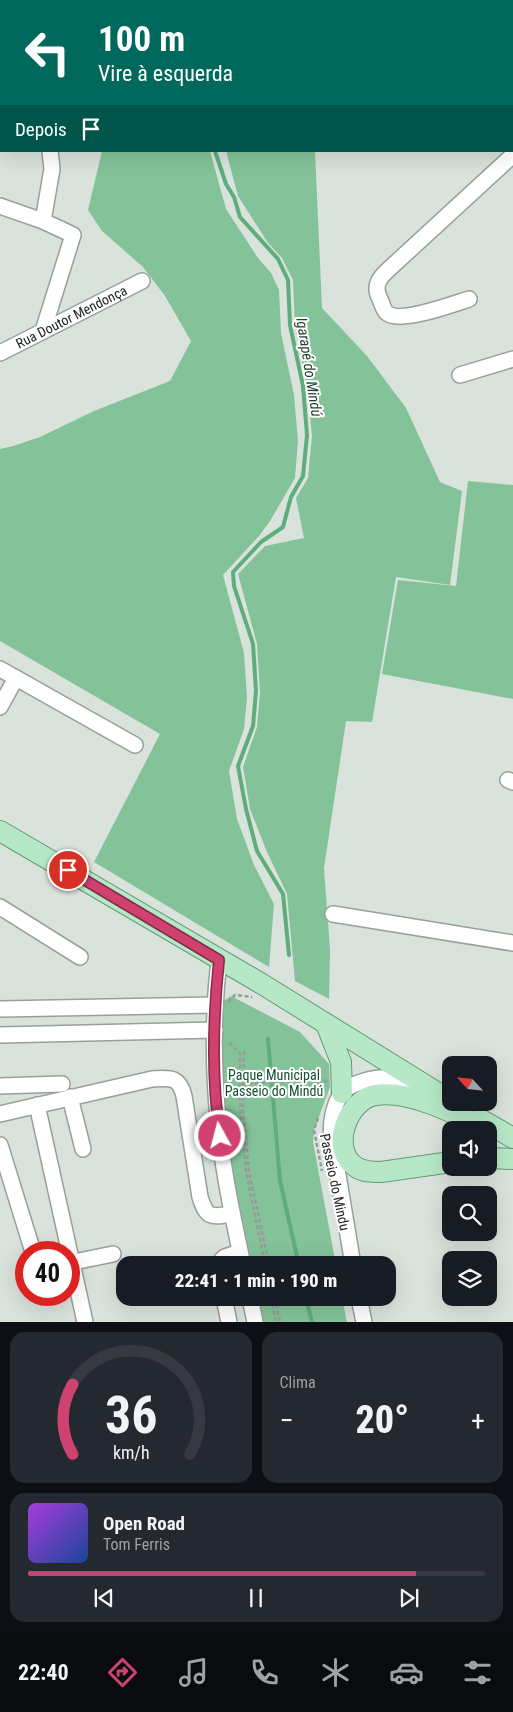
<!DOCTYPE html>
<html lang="pt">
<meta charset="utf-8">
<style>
:root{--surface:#171b24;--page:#242831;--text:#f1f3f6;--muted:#9ea1a6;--line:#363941;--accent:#cf4270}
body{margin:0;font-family:"Roboto Condensed",sans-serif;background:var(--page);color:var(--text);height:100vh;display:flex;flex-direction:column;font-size:19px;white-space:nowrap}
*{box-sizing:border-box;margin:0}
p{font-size:16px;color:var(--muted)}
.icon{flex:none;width:28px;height:28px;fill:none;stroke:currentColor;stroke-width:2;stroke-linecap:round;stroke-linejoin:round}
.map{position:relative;height:1322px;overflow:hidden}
.drawer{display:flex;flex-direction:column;gap:10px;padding:10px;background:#0d0f14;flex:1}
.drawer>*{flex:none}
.banner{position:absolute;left:0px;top:0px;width:514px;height:152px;box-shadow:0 5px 20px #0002;background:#00695c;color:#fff;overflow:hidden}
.needle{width:32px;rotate:297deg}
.controls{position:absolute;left:442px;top:1056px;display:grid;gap:10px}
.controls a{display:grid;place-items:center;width:55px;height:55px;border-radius:10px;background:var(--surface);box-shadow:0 5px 20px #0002;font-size:25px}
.speed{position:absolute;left:15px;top:1241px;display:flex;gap:10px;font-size:25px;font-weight:700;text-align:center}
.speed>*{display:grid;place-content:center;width:65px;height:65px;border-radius:50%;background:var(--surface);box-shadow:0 5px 20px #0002;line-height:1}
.speed .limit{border:8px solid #d22;background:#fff;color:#111}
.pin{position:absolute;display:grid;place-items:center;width:42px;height:42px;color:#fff;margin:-21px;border:2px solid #fff;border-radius:50%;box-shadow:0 1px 5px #0007}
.me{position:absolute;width:55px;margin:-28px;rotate:353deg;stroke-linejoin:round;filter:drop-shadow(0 0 4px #0008)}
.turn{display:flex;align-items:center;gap:18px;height:105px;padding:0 15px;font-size:22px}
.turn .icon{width:65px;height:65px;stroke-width:2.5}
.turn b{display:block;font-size:35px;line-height:42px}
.then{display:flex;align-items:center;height:48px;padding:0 15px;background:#0003;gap:10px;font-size:19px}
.big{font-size:38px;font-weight:800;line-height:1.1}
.drawer .tile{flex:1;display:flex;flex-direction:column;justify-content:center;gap:8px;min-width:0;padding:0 18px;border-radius:15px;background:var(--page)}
.drawer .dial{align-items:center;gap:0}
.dial svg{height:130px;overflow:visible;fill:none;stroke:var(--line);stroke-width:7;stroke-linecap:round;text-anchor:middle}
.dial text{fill:var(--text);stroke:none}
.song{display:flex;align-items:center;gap:15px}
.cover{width:60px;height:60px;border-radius:8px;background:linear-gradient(135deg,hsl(280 70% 55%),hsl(220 70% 35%))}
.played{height:5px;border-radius:2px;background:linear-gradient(90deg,var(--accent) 85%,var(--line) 85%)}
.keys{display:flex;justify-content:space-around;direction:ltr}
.heat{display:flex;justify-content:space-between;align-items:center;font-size:28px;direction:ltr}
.drawer .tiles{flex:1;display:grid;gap:10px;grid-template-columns:1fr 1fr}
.tile:last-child{grid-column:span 2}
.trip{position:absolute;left:116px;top:1256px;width:280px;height:50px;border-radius:15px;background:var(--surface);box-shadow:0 5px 20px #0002;font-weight:800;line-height:50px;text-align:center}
.menu{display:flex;height:80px;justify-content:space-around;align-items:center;background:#090b0e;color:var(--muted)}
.menu .icon{width:35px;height:35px}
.menu .active{color:var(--accent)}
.menu b{font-size:22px;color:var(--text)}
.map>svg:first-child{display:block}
.green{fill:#84c399}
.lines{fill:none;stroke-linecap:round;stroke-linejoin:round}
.stream{stroke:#5dae7b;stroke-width:4}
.minor-casing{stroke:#98a09b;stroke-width:18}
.major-casing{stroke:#629975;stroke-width:22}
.path{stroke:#959b96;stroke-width:2.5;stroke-dasharray:4 2.5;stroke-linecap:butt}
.minor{stroke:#fff;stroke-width:15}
.major{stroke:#b6e8c7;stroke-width:20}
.path-bridge{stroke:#959b96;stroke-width:2.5;stroke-dasharray:4 2.5;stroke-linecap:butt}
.route-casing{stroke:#872b49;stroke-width:12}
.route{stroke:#cf4270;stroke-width:9}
.labels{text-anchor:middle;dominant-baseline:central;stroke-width:4;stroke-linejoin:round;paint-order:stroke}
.street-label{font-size:14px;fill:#212422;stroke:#fff}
.park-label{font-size:14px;fill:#114f2d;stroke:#fff}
.water-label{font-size:15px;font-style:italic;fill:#1a3d27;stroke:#fff}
</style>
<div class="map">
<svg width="513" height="1322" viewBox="0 0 513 1322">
<rect width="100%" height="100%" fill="#dae2dc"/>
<g class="green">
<polygon points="0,0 233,0 1,1 1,43"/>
<polygon points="102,151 210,151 226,209 258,258 271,273 279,290 281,333 294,395 298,441 295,478 270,521 259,536 223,575 244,653 247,697 244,729 229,771 237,819 254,865 274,904 269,967 94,862 160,734 0,641 0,449 13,446 40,437 94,411 170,381 191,341 165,296 143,267 102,231 88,210"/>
<polygon points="226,151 315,151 322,308 367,356 406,408 440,482 462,491 450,585 396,577 372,722 346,721 324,868 330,950 329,999 295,981 287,894 267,852 250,809 243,767 257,727 260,692 257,644 238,574 265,546 304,538 296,498 308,478 312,436 307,387 295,326 293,280 282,258 268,243 238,196"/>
<polygon points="468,481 513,485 513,699 382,674 398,580 456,586"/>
<polygon points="231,996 300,1032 329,1064 330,1087 314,1130 313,1142 336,1265 252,1265 231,1169 222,1109 218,1010 222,1002"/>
<polygon points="258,1298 342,1298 347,1322 263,1322"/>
</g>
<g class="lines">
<g class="stream">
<polyline points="251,1 252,0"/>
<polyline points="215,151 226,184 234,197 240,217 278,259 288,280 290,325 303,386 307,435 303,476 291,497 283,527 261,542 233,572 234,586 253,644 256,691 253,726 238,766 246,809 257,851 283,894 289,955"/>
<polyline points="268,1039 280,1181 299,1265"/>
<polyline points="306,1298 312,1322"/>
</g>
<defs>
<g id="minor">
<polyline points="497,1 498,0"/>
<polyline points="0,120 1,120"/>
<polyline points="0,206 43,221 73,235 43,331"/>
<polyline points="43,221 52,169 50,151"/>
<path d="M469 299C453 304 400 324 387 313 383 310 382 303 380 299 373 286 379 278 389 269L513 155"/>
<path id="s1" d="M0 353 142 281"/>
<polyline points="460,375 513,359"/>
<polyline points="0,669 135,745"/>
<polyline points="0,707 16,678"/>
<polyline points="508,780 513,782"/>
<polyline points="0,907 80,957"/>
<polyline points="333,914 513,943"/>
<path d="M219 959C213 1012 213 1066 218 1119 222 1168 233 1217 243 1265"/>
<polyline points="0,1009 215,1005"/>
<polyline points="0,1035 215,1030"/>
<polyline points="0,1086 62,1084"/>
<polyline points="70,1097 83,1149"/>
<polyline points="37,1105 85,1322"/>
<path d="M0 1114 152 1079C170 1078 179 1076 184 1096L200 1197C207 1219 211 1217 232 1214"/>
<polyline points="0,1145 33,1252"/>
<polyline points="69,1263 113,1254"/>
<path d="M219 1265C222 1255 231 1255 240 1253"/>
<path d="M353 1265 332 1139C330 1124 333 1107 341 1094 349 1083 375 1077 388 1078 397 1078 406 1081 414 1083"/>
<polyline points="224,1298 229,1322"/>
<polyline points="250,1298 255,1322"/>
<polyline points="359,1298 364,1322"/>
</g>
<g id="major">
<polyline points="0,831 262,984 451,1101"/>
<polyline points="326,1024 341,1062 342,1093"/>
<polyline points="480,1119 513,1138"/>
<polyline points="489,1158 513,1159"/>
<path d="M451 1162 381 1172C372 1172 363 1172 356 1167 329 1150 347 1099 376 1095 411 1090 458 1115 488 1130"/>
</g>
</defs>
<use href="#minor" class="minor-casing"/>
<use href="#major" class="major-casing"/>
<g class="path">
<polyline points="228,1002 235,995 252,997"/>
<polyline points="229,1043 240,1053 240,1105 246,1171 265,1265"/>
<polyline points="244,1051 243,1109 249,1171 269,1265"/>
<polyline points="317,1080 328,1081"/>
<polyline points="318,1118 314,1130 322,1171"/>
<polyline points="271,1298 276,1322"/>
<polyline points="275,1298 280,1322"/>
</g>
<use href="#minor" class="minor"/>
<use href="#major" class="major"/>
<polyline class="path-bridge" points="242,1084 317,1080"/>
</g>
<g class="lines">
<defs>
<path id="route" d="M68 870 219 960C213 1018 211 1078 220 1136"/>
</defs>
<use href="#route" class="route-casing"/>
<use href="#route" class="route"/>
</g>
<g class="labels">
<g class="street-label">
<text stroke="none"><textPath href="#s1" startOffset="80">Rua Doutor Mendonça</textPath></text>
<text transform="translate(335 1182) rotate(78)">Passeio do Mindu</text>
</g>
<g class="park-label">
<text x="274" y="1075">Paque Municipal<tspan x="274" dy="16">Passeio do Mindú</tspan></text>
</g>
<g class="water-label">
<text transform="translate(309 367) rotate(81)">Igarapé do Mindú</text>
</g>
</g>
</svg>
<div class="controls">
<a><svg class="needle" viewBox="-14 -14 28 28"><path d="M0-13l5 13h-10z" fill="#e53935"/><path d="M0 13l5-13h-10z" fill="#9ea1a6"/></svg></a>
<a><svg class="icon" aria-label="sound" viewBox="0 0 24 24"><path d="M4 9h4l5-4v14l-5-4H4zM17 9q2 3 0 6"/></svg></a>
<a><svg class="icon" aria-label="search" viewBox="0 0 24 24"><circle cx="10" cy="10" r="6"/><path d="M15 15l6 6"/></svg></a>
<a><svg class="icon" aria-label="layers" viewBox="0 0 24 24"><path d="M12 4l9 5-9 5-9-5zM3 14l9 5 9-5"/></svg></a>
</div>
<div class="speed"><div class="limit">40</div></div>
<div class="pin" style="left:68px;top:870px;background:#d93025"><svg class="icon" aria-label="arrive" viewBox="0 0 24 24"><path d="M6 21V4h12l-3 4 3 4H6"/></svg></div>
<svg class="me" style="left:220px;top:1136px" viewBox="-20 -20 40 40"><circle r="17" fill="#cf4270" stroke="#fff" stroke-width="3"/><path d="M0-11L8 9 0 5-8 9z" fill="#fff"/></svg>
<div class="trip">22:41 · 1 min · 190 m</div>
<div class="banner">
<div class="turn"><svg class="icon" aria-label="left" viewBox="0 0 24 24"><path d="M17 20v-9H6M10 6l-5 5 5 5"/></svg><div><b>100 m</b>Vire à esquerda</div></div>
<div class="then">Depois<svg class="icon" aria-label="arrive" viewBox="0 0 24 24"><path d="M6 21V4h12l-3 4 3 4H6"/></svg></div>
</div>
</div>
<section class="drawer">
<div class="tiles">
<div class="tile dial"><svg viewBox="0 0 100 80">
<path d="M14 69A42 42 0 1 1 86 69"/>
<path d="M14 69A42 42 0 0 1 14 26" stroke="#cf4270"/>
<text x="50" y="56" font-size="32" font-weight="700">36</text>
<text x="50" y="72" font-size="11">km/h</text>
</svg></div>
<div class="tile"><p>Clima</p>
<div class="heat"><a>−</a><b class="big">20°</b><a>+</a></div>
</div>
<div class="tile">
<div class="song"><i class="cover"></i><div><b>Open Road</b><p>Tom Ferris</p></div></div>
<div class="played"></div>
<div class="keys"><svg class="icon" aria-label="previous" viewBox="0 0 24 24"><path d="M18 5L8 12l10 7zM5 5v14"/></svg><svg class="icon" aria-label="pause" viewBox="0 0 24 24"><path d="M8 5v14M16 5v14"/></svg><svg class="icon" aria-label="next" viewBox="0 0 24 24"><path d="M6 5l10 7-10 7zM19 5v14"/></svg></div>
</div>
</div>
</section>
<nav class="menu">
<b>22:40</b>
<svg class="icon active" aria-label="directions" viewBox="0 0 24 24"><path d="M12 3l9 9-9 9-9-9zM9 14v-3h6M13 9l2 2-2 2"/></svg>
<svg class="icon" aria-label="music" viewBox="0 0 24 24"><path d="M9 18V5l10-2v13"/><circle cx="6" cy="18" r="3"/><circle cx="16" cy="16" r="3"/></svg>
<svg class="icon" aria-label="phone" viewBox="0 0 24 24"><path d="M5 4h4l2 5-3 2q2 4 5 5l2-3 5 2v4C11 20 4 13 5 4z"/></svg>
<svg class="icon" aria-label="climate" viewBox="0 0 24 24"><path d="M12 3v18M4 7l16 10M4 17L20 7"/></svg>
<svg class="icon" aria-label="car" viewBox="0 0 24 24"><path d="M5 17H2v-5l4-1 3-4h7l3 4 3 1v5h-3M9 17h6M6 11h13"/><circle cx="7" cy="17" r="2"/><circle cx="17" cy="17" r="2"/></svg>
<svg class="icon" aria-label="filters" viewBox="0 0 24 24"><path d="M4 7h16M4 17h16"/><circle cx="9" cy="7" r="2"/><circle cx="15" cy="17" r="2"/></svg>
</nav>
